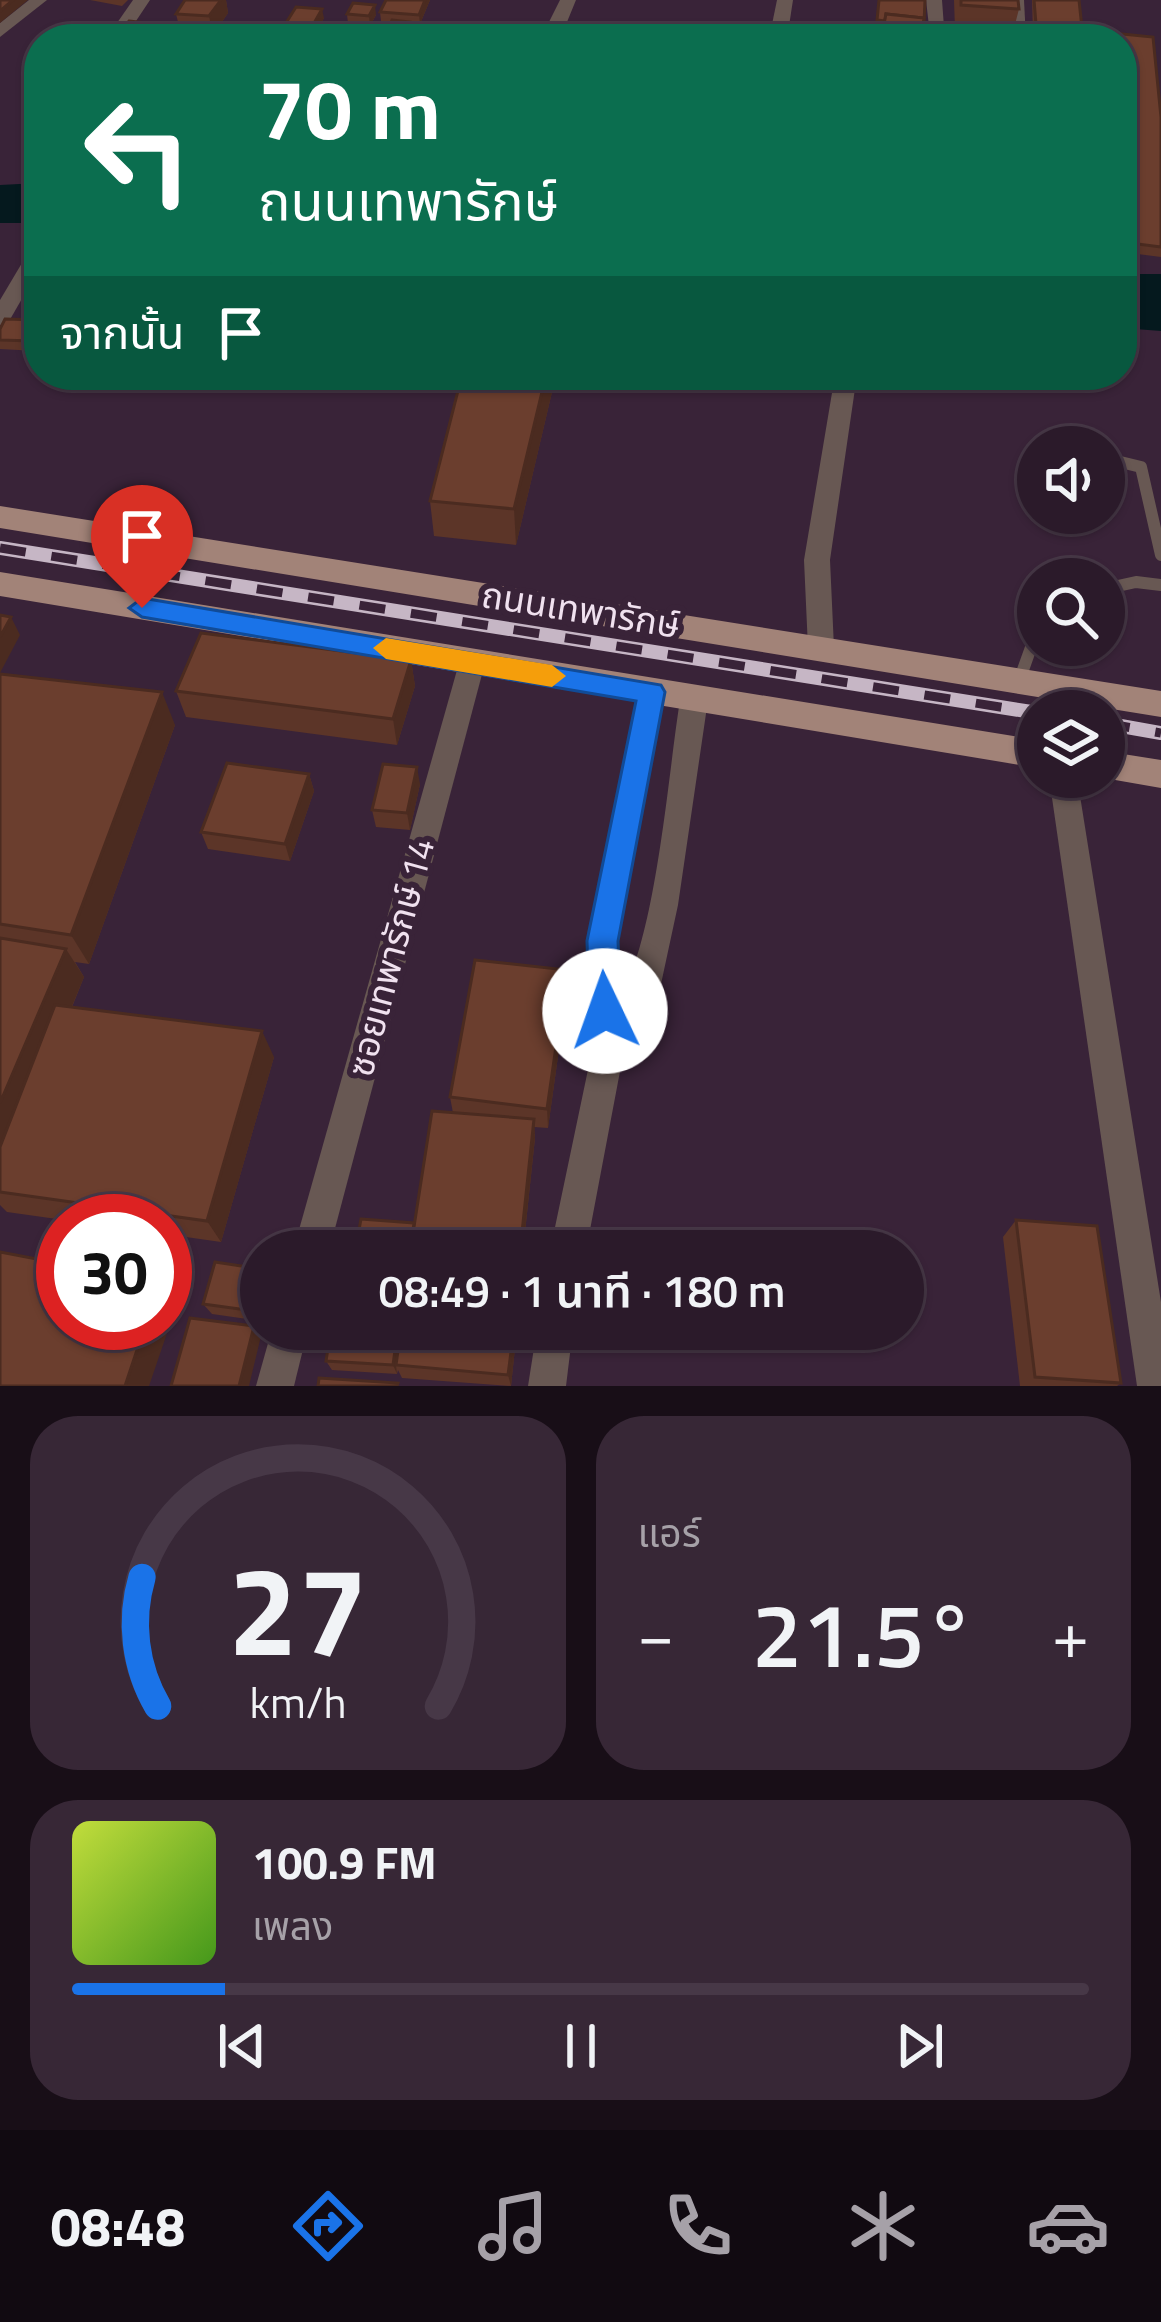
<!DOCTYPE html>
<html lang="th">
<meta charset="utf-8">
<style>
:root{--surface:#2b1a2a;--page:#372736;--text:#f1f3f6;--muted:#a6a1a8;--line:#473847;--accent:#1a73e8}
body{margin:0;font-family:"Titillium Web","Noto Sans Thai",sans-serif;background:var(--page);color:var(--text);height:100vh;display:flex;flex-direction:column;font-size:45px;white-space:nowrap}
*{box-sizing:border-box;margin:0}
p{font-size:39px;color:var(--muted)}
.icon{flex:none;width:66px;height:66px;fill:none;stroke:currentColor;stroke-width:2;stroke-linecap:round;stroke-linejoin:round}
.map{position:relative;height:1386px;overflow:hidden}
.sheet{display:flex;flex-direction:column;gap:30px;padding:30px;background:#180e17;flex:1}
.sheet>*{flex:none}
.top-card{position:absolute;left:24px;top:24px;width:1113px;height:366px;border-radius:48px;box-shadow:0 3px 9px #0004,0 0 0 3px var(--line);background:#0b6e4f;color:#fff;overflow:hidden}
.controls{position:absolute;left:1017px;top:426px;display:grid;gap:24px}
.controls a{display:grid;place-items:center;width:108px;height:108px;border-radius:50%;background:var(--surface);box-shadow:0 3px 9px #0004,0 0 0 3px var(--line);font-size:60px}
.speed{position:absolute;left:36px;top:1194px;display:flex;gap:24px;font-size:60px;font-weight:700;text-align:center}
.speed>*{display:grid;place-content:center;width:156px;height:156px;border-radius:50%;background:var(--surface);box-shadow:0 3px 9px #0004,0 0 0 3px var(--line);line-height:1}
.speed .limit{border:18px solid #d22;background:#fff;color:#111}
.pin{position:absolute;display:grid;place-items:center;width:102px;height:102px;color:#fff;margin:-123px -51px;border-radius:50% 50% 50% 0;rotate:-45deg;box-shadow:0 0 12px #0007}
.pin .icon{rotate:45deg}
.me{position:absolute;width:132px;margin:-66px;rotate:357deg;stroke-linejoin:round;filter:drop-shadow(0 0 9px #0008)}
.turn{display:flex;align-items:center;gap:42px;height:252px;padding:0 36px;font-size:54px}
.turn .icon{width:156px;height:156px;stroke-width:2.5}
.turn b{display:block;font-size:84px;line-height:102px}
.then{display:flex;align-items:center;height:114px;padding:0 36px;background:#0003;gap:24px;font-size:45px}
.big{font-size:90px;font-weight:600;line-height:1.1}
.sheet .card{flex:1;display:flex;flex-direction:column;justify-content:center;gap:18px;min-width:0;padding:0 42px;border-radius:48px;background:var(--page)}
.sheet .dial{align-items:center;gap:0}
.dial svg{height:312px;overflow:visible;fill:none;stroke:var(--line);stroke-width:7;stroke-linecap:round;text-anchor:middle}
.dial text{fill:var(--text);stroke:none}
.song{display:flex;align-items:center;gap:36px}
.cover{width:144px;height:144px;border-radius:18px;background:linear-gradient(135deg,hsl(70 70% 55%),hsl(100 70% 35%))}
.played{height:12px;border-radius:6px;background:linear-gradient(90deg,var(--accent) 15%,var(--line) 15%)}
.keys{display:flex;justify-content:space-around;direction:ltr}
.heat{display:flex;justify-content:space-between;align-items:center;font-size:66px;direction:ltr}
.sheet .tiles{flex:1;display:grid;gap:30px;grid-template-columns:1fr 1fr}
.card:last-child{grid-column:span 2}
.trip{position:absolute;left:240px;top:1230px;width:684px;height:120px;border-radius:60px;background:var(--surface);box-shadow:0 3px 9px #0004,0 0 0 3px var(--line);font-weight:600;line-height:120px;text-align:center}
.tab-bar{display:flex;height:192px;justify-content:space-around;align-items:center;background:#110a11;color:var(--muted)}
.tab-bar .icon{width:84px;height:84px}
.tab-bar .active{color:var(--accent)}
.tab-bar b{font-size:54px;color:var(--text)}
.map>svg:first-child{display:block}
.water{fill:#05191e}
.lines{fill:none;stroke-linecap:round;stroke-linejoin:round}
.service{stroke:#685853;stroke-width:12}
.minor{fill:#685853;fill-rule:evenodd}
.primary{fill:#a28378;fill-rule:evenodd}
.rail-casing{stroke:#c6b6c5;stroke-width:14}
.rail{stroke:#392338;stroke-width:9;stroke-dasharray:26;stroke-linecap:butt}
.wall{fill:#5c3528}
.shaded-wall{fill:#4b2b20}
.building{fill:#6b3e2e;stroke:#4b2b20;stroke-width:3}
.route{fill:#1a73e8;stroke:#114b97;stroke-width:3}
.slow{fill:#f59e0b}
.labels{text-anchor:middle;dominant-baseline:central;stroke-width:12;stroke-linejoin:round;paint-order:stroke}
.street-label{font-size:36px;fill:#f0e1ef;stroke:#392338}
</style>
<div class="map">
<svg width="1161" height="1386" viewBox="0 0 1161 1386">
<rect width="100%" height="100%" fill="#392338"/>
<g class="water">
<polygon points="39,183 39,223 0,223 0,185"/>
<polygon points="1122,274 1161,274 1161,331 1122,328"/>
</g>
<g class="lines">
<g class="service">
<polyline points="1104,458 1141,467 1161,555"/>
<polyline points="1104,589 1136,582 1161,585"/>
<polyline points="1019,681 1038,628"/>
</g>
<g class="minor">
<polygon points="29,0 47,0 0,37 0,23"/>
<polygon points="133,0 150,0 132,27 120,27 117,23"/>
<polygon points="560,0 576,0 567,22 558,27 549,22"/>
<polygon points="777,0 793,0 787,39 769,39"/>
<polygon points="926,0 942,0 944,27 986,39 930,35"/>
<polygon points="1008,0 1024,0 1026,39 1008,39"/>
<polygon points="29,262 39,269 8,323 0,325 0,300 22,263"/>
<polygon points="835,375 857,375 830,560 834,648 821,658 808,648 804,560"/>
<polygon points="472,653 481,656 485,663 329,1251 293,1251 459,663 463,656"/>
<path d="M652 681 662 684 665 692 617 941 619 999C656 939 668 775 680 700L684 692H704L708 700 678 905 661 984 625 1045 586 1251H550L594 1041 584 982 587 941 639 692 642 684Z"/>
<polygon points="1049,777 1077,777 1161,1302 1161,1386 1137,1386"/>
<polygon points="272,1329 308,1329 294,1386 256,1386"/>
<polygon points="537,1329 573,1329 566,1386 528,1386"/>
</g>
<g class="primary">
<polygon points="0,506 1161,691 1161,717 0,528"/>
<polygon points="0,572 1038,740 1038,768 0,596"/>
<polygon points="1104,751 1161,760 1161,788 1098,777 1104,777"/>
</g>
<defs>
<g id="rail">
<polyline points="0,548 1038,713"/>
<polyline points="1104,723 1161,733"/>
</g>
</defs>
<use href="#rail" class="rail-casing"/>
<use href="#rail" class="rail"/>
</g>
<g class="wall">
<polygon points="90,0 128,0 122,6"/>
<polygon points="185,0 226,0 228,13 213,35 192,33 179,26 176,14"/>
<polygon points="386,0 430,0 420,24 410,23 409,39 384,39 391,22 381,21 380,12"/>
<polygon points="879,0 923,28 955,30 954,0 1018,0 1019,9 1012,36 964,33 883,31 876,30"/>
<polygon points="1032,0 1079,0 1082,28 1079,37 1033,34"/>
<polygon points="347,14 376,15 370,26 348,24"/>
<polygon points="324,18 315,34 287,32 286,23"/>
<polygon points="1112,33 1153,37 1161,117 1161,257 1122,252 1122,39 1110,39"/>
<polygon points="39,320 37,351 0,349 0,329"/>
<polygon points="462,375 556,375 516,545 434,536 430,501"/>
<polygon points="411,660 415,686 397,745 186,717 176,691"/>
<polygon points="0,674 175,725 89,964 75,962 84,977 72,1007 274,1057 221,1242 165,1234 165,1221 71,1221 7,1212 0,1205"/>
<polygon points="309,774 314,791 290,861 208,849 201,832"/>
<polygon points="420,784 410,830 376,827 372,810"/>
<polygon points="567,970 567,992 548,1128 534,1127 535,1138 523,1251 418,1250 415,1238 413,1251 355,1251 414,1223 453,1113 450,1097"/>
<polygon points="1016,1220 1121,1383 1117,1386 1020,1386 1003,1237"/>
<polygon points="261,1269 261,1321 212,1314 203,1304"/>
<polygon points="331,1329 517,1329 511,1386 402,1378 398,1370 397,1374 332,1370 326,1361"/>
</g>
<g class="shaded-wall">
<polygon points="13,0 28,0 0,23 0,11"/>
<polygon points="221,0 226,0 228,13 213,35 209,16"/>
<polygon points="425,0 430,0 420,24 419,15"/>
<polygon points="375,5 376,15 370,26 369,16"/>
<polygon points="322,9 324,18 315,34 313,25"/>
<polygon points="191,28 193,39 182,39"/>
<polygon points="39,330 39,347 37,351 33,341"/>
<polygon points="546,375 556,375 516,545 514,509"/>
<polygon points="11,617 20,635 0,673 0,637"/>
<polygon points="411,660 415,686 397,745 393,719"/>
<polygon points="162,692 175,725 89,964 71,935"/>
<polygon points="417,767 420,784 410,830 407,813"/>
<polygon points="309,774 314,791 290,861 285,844"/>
<polygon points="66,949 84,977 0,1181 0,1103"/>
<polygon points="567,970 567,992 548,1128 547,1109"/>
<polygon points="262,1031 274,1057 221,1242 207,1221"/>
<polygon points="534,1119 535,1138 523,1251 522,1251 521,1242"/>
<polygon points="165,1287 178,1301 149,1386 125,1386 146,1323 165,1323"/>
<polygon points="254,1326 261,1336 249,1386 239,1386"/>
<polygon points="398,1329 403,1329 396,1365 397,1374 393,1365"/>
<polygon points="514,1329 517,1329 511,1386 508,1375"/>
</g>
<g class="building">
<polygon points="0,0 13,0 0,11"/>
<polygon points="185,0 221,0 209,16 176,14"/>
<polygon points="386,0 425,0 419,15 380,12"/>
<polygon points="879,0 925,0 924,24 924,18 886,14 885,21 877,20"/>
<polygon points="961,0 1018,0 1019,9 961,5"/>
<polygon points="1034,0 1079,0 1082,28 1036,24"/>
<polygon points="353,3 375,5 369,16 347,14"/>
<polygon points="296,7 322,9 313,25 286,23"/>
<polygon points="886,14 924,18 921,39 881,39"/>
<polygon points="392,20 410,22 406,39 384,38"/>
<polygon points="129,21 191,28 182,39 115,39"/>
<polygon points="922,28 964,31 963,39 921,39"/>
<polygon points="801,29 838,32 838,39 799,39"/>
<polygon points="224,31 257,33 254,39 219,39"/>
<polygon points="1112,33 1153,37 1161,117 1161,247 1122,242 1122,39 1112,39"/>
<polygon points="261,34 287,36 286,39 259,39"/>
<polygon points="998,35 1038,39 997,39"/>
<polygon points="5,319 39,320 39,330 33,341 0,340 0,329"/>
<polygon points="462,375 546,375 514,509 430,501"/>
<polygon points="0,615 11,617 0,637"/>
<polygon points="201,633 411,660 393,719 176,691"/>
<polygon points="0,674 162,692 71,935 0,924"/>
<polygon points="227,763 309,774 285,844 201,832"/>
<polygon points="383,764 417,767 407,813 372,810"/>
<polygon points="0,938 66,949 0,1103"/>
<polygon points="475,960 567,970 547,1109 450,1097"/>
<polygon points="55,1005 262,1031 207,1221 0,1192 0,1147"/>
<polygon points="432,1111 534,1119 521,1242 413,1233"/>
<polygon points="361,1219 414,1223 410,1251 355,1251"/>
<polygon points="1016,1220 1097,1226 1121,1383 1035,1377"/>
<polygon points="0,1252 63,1264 63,1323 146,1323 125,1386 0,1386"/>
<polygon points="215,1262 261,1269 261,1312 203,1304"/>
<polygon points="190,1318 254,1326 239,1386 171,1386"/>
<polygon points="331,1329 398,1329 393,1365 326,1361"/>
<polygon points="401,1329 514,1329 508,1375 396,1365"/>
<polygon points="319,1378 398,1383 397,1386 318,1386"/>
</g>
<polygon class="route" points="142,598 661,685 665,692 618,941 621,1011 616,1022 605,1026 594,1022 589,1011 587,941 636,701 142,617 129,608"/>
<polygon class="slow" points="386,638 552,665 566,676 552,687 386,659 373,648"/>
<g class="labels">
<g class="street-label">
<text transform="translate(581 609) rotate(9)">ถนนเทพารักษ์</text>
<text transform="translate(390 957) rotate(-75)">ซอยเทพารักษ์ 14</text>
</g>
</g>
</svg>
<div class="controls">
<a><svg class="icon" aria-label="sound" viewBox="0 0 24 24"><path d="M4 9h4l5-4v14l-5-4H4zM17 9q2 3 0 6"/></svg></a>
<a><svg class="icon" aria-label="search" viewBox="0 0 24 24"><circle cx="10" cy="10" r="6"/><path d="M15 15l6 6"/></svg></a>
<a><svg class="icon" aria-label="layers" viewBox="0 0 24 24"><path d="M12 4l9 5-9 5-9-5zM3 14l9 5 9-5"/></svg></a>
</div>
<div class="speed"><div class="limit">30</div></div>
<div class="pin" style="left:142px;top:608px;background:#d93025"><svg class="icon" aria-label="arrive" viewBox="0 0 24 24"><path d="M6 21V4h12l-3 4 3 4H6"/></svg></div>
<svg class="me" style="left:605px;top:1011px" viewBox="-20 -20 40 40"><circle r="19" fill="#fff"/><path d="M0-13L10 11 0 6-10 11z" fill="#1a73e8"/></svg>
<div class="trip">08:49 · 1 นาที · 180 m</div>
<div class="top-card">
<div class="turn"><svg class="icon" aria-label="left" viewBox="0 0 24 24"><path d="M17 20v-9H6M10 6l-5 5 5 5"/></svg><div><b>70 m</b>ถนนเทพารักษ์</div></div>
<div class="then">จากนั้น<svg class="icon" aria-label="arrive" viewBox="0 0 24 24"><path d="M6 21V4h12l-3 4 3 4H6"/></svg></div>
</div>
</div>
<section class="sheet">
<div class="tiles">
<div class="card dial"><svg viewBox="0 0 100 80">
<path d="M14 69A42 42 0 1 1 86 69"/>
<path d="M14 69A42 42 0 0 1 10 36" stroke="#1a73e8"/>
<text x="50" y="56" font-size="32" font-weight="700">27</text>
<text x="50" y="72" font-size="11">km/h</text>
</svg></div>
<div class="card"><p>แอร์</p>
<div class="heat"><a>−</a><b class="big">21.5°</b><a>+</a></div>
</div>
<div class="card">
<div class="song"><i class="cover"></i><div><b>100.9 FM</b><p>เพลง</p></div></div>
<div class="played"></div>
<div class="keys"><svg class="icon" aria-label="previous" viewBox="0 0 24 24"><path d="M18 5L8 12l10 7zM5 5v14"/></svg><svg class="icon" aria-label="pause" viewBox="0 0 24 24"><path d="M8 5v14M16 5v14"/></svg><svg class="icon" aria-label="next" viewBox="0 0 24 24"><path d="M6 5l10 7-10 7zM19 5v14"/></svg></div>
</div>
</div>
</section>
<nav class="tab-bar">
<b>08:48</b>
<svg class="icon active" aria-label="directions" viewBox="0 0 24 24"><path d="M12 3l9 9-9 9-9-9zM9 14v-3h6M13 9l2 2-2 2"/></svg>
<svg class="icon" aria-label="music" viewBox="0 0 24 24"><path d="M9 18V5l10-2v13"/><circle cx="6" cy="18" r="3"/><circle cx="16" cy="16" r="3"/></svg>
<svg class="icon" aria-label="phone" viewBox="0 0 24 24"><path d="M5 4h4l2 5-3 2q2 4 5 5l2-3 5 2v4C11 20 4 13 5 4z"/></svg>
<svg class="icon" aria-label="climate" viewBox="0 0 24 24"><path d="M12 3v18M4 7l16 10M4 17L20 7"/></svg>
<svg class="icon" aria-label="car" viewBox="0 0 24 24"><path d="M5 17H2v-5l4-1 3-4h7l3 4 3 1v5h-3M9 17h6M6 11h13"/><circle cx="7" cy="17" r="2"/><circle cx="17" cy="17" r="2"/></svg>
</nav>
